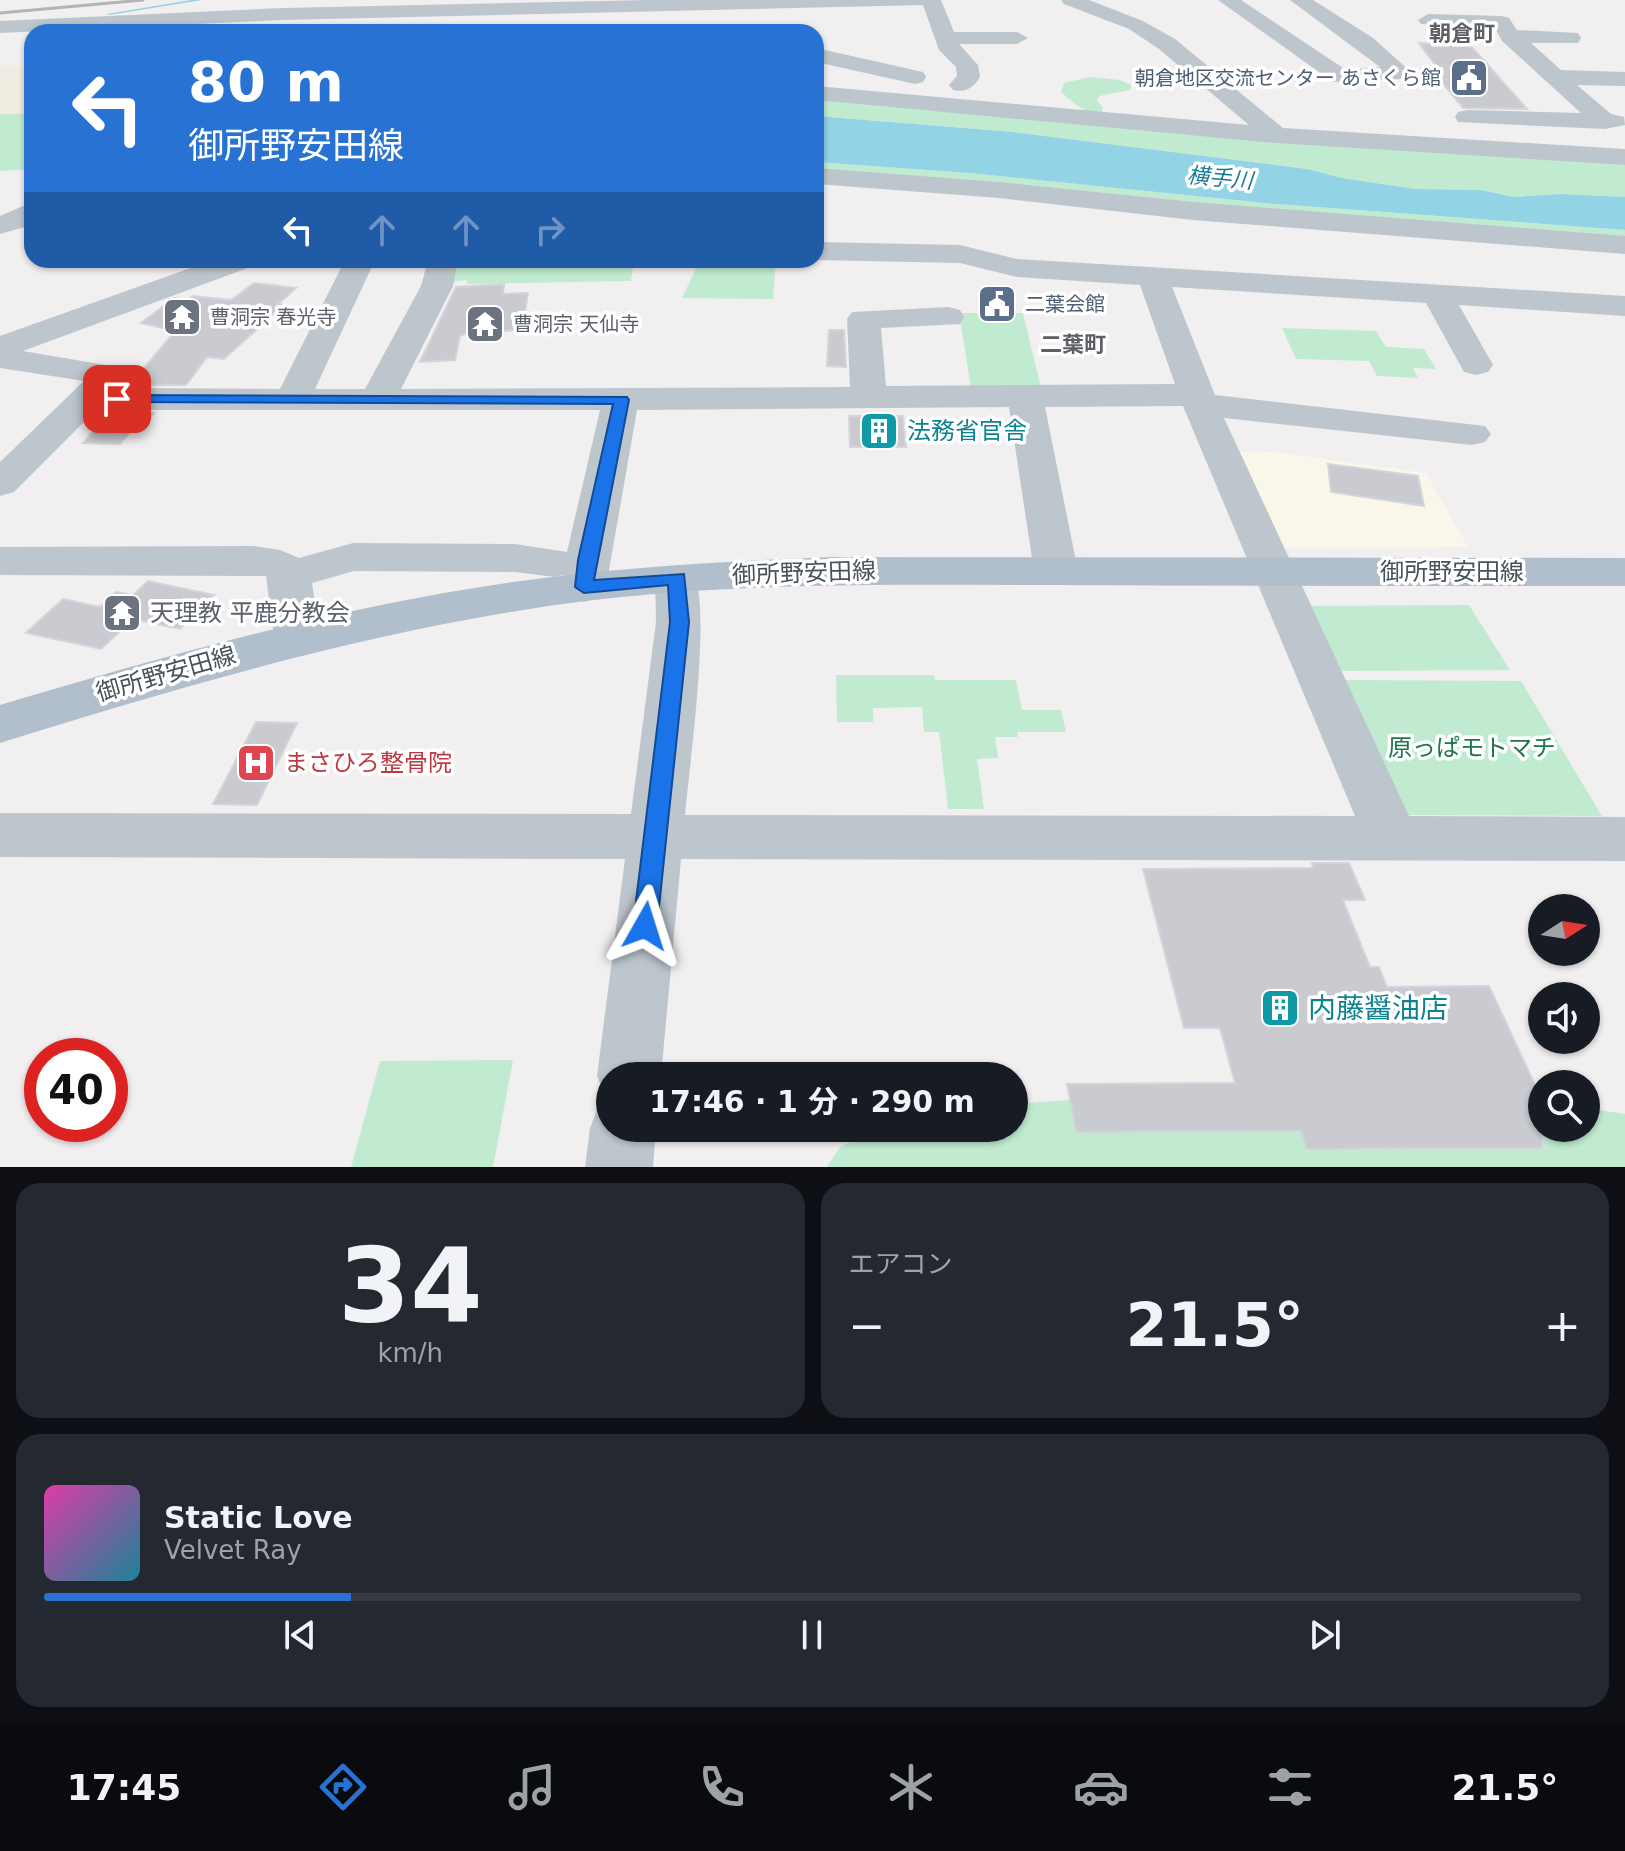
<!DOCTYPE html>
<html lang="ja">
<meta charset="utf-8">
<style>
:root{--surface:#171b24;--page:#242831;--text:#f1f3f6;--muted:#9ea1a6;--line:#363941;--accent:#2872d3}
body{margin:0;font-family:"DejaVu Sans","Noto Sans JP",sans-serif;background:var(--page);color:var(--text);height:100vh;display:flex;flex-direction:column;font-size:30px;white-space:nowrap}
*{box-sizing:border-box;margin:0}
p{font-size:26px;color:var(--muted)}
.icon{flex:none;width:44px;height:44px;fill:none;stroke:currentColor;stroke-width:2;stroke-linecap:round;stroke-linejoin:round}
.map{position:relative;height:1167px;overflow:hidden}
.side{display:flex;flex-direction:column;gap:16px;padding:16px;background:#0d0f14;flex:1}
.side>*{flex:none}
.top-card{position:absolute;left:24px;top:24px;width:800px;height:244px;border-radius:24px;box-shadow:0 2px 6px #0004;background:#2872d3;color:#fff;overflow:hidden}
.needle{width:52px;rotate:78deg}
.controls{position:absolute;left:1528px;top:894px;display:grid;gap:16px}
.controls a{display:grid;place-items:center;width:72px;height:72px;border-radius:50%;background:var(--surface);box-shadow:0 2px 6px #0004;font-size:40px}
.speed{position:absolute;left:24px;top:1038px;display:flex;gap:16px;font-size:40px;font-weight:700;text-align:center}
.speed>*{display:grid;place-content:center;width:104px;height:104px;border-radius:50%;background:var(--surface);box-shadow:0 2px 6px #0004;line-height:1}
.speed .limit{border:12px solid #d22;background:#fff;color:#111}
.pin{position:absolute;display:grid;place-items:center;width:68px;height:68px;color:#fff;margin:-34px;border-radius:16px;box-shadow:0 4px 12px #0006}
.me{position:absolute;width:88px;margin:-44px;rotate:6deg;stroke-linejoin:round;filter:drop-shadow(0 0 6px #0008)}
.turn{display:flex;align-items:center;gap:28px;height:168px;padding:0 32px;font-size:36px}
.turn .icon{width:104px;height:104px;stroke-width:2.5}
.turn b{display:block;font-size:56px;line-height:68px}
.lanes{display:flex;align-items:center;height:76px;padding:0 32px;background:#0003;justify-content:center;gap:40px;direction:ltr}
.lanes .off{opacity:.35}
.big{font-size:60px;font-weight:700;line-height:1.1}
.side .widget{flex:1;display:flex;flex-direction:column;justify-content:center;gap:12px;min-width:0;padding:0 28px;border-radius:24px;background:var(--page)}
.side .dial{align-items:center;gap:0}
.dial b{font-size:104px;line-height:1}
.song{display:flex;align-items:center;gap:24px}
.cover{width:96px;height:96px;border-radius:12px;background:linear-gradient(135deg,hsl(320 70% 55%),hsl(190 70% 35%))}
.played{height:8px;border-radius:4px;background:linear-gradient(90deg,var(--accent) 20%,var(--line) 20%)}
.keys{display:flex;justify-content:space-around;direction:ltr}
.heat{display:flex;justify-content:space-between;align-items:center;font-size:44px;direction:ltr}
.side .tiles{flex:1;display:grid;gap:16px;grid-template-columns:1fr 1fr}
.widget:last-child{grid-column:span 2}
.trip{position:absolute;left:596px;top:1062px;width:432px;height:80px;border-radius:40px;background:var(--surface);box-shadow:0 2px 6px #0004;font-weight:700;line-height:80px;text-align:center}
.menu{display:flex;height:128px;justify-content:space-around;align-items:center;background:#090b0e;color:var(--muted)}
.menu .icon{width:56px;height:56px}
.menu .selected{color:var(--accent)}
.menu b{font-size:36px;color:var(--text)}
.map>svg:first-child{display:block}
.commercial{fill:#faf6ea}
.green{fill:#c1ebd1}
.sand{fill:#f1ece1}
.water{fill:#92d3e5}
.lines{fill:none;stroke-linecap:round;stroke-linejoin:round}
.stream{fill:#92d3e5;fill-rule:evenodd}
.building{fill:#c9cbd1;stroke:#d3d5da;stroke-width:2}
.minor{fill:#bec6cd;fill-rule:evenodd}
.major{fill:#b1becb;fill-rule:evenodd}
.rail{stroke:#b2b4b9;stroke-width:3}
.route{fill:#1a73e8;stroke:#114b97;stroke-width:2}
.labels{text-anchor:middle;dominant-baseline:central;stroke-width:7;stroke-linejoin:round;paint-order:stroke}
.far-service-label{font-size:20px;fill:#4e5e75;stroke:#fff;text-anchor:end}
.far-worship-label{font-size:20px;fill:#5b616d;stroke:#fff;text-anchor:start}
.far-neighbourhood-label{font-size:22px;font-weight:bold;fill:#5c5f63;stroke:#fff}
.far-water-label{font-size:22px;font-style:italic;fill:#187c97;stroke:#fff}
.culture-label{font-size:24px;fill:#0d838f;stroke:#fff;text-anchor:start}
.street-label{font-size:24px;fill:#48525b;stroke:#fff}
.worship-label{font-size:24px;fill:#5b616d;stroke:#fff;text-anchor:start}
.park-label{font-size:24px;fill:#1f774b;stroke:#fff}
.health-label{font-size:24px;fill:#be3a42;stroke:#fff;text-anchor:start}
.near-culture-label{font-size:28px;fill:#0d838f;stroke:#fff;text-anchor:start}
</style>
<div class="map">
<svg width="1625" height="1167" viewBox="0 0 1625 1167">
<rect width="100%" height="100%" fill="#f1efef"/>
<polygon class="commercial" points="1228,451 1275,452 1426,473 1468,547 1275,548"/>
<g class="green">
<path d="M1090 77 1120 80 1131 85 1130 90 1099 96 1097 100 1103 108 1102 113C1085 115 1073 102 1061 92L1064 83Z"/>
<polygon points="816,93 1625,157 1625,197 1560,194 1514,197 1481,190 1415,189 1342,178 1307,169 1013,132 816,116"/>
<polygon points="32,113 32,169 0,171 0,114"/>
<polygon points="816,162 970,173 1265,203 1625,230 1625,245 816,176"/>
<polygon points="534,260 600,260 597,268 633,267 631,281 467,284 467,280 447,282 451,263"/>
<polygon points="700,260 776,260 773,299 682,298"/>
<polygon points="959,313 1023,313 1041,388 971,388"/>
<polygon points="1282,328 1376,331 1386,347 1424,349 1436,369 1413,368 1418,378 1377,376 1369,361 1296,359"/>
<polygon points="1469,605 1510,670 1336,671 1305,606"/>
<polygon points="836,675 934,675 935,680 1016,680 1022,710 1061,710 1066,732 1018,732 1018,737 995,737 998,758 977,759 984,809 948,809 939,732 924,732 922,707 873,708 873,722 837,722"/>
<polygon points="1341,680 1521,681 1602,816 1401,815"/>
<polygon points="513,1060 493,1167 351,1167 380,1061"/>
<polygon points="1167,1093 1542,1128 1586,1128 1586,1108 1625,1114 1625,1167 827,1167 840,1147 877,1128 1014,1128 1014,1104"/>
</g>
<polygon class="sand" points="0,66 32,66 32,113 0,114"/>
<polygon class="water" points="816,116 1013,132 1307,169 1342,178 1415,189 1481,190 1514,197 1560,194 1625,197 1625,230 1265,203 970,173 816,162"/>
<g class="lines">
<polygon class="stream" points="191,0 202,0 109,15 107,14"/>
</g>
<g class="building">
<polygon points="1419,43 1470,45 1527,109 1463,108 1432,70 1439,70"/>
<polygon points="254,283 296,288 278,304 284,305 224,359 207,357 186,385 130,385 175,331 141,323 174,298 188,300 193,296 231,300"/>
<polygon points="504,284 503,294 528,293 522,330 466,333 460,336 455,360 420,362 456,287"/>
<polygon points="829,330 844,330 846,367 827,366"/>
<polygon points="108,413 154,413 139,431 132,430 120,444 83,443"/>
<polygon points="849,416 903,416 906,447 850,447"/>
<polygon points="1328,464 1418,476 1424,506 1331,492"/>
<polygon points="148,581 214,595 180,629 133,619 101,649 26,633 63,599 100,607 116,592 133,595"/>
<polygon points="256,722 297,723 257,805 213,804"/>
<polygon points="1312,863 1349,863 1365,900 1343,900 1370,967 1379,967 1387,987 1489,986 1542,1100 1542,1148 1306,1149 1301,1131 1076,1132 1067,1084 1235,1083 1220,1028 1184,1028 1143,869 1313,868"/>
</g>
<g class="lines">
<g class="minor">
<path d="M647 0H941L954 32H1017L1028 38 1017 44H959L978 65 980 77C973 88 966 93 953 90L949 85 957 76 956 67 939 50 923 5 283 20 0 33V21L283 8Z"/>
<polygon points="1061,0 1089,0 1143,21 1175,39 1283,128 1625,149 1625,165 1276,143 816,100 816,86 1249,125 1159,49 1129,29 1064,4"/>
<polygon points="1218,0 1241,0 1346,70 1380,67 1290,0 1313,0 1373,38 1411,72 1408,77 1400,79 1333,82"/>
<polygon points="1428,14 1502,16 1509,18 1517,30 1578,33 1581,38 1578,43 1531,43 1561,70 1625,72 1625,86 1577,85 1611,114 1624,117 1625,125 1605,129 1458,122 1455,117 1458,112 1467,110 1581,113 1502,41 1495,28 1421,24 1418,20"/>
<polygon points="816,48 923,72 926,77 923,82 915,84 816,62"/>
<polygon points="816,168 999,182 1193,202 1625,236 1625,254 1193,220 999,198 816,184"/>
<polygon points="32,202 32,225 0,234 0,216"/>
<path d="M816 242 960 245 1017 259 1625 296V316L1459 305 1493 365 1488 372 1476 375 1464 372 1426 303 1172 287 1215 395 1485 426 1491 434 1485 442 1472 445 1224 418 1409 816 1625 817V861L681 859 661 1076H610V1099L606 1098 597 1076 625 859 0 857V813L631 814 656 622 655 579 662 569 677 565 692 569C713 601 689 768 685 815L1355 816 1183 406 1045 407 1078 571 1071 581 1056 585 1041 581 1034 571 1009 407 637 410 606 587 600 597 584 602 568 597 562 587 564 575 555 577 515 572 354 571 312 583 320 637 313 648 297 653 281 648 274 637 266 576 0 575V547L254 546 280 550 299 558 353 543 515 544 567 552 600 410H96L14 492 0 496V462L84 381 0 368V336L213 260H257L253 266 23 351 123 368 129 375 118 388 280 389 345 260H375L315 389H365L421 286 428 260H458L453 286 401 389 850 387 847 319 852 312 948 307 960 310 964 317 960 324 881 328 886 386 1175 384 1140 285 1017 277 960 263 816 260Z"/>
<polygon points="610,1100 610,1128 656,1128 653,1167 585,1167 590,1128 599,1105"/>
</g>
<path class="major" d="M833 557 1625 558V586C1435 586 1245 586 1055 585 898 585 741 582 585 601 384 627 193 683 0 743V705C168 655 338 607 513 582 619 567 726 561 833 557Z"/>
<polyline class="rail" points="0,13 143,0"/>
</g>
<polygon class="route" points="117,395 627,397 629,400 594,580 684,574 689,622 657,926 654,933 645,936 637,933 633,926 670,622 668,585 584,593 575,587 578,560 613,404 112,402 112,396"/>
<defs>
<symbol id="civic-square" viewBox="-11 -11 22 22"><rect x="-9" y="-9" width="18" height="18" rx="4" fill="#5c6f8a" stroke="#fff"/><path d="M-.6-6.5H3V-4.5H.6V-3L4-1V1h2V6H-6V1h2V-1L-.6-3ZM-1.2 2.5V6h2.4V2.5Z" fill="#fff"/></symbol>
<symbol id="temple-square" viewBox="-11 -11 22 22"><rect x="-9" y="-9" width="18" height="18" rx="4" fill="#6b7280" stroke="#fff"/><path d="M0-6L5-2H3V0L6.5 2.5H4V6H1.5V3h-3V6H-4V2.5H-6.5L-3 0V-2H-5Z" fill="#fff"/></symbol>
<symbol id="building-square" viewBox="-11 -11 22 22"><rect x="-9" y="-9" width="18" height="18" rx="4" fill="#0f9aa8" stroke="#fff"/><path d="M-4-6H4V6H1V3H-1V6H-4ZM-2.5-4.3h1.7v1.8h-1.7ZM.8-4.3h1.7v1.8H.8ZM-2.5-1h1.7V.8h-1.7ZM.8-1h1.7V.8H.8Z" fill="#fff"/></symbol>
<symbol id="hospital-square" viewBox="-11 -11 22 22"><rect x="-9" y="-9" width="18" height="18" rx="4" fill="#e0444e" stroke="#fff"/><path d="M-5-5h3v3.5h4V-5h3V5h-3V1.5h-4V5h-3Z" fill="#fff"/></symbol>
</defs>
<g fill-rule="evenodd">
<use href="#civic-square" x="1447" y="56" width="44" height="44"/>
<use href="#civic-square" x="975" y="282" width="44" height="44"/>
<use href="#temple-square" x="160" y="295" width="44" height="44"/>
<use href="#temple-square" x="463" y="302" width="44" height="44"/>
<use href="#building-square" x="857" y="409" width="44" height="44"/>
<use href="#temple-square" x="100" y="591" width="44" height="44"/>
<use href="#hospital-square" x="234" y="741" width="44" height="44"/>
<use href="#building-square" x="1258" y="986" width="44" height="44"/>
</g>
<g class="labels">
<g class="far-service-label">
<text x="1441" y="78">朝倉地区交流センター あさくら館</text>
<text x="1025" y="304" text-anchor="start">二葉会館</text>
</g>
<g class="far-worship-label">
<text x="210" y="317">曹洞宗 春光寺</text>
<text x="513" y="324">曹洞宗 天仙寺</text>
</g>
<g class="far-neighbourhood-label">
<text x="1462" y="33">朝倉町</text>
<text x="1073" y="344">二葉町</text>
</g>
<g class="far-water-label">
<text transform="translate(1220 178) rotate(5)">横手川</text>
</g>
<g class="culture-label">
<text x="907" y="431">法務省官舎</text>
</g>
<g class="street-label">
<text x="1452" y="572">御所野安田線</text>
<text transform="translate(804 573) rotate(-2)">御所野安田線</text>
<text transform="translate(166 674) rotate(-16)">御所野安田線</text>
</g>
<g class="worship-label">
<text x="150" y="613">天理教 平鹿分教会</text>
</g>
<g class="park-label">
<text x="1472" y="748">原っぱモトマチ</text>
</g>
<g class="health-label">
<text x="284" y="763">まさひろ整骨院</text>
</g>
<g class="near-culture-label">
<text x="1308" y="1008">内藤醤油店</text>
</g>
</g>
</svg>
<div class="controls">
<a><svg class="needle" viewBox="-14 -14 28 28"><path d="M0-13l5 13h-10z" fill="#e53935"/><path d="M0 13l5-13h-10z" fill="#9ea1a6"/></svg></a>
<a><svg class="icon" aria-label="sound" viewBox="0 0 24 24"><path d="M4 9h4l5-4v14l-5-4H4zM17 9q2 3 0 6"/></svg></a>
<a><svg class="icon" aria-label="search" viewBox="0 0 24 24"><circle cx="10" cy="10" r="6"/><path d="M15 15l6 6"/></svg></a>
</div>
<div class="speed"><div class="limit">40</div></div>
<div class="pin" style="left:117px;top:399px;background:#d93025"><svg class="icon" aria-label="arrive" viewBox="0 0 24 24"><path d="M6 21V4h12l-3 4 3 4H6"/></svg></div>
<svg class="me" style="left:645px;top:926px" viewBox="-20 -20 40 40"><path d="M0-17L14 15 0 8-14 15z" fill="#1a73e8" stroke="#fff" stroke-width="4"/></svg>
<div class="trip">17:46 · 1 分 · 290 m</div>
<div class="top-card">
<div class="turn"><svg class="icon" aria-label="left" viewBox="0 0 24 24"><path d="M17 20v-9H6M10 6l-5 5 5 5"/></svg><div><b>80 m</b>御所野安田線</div></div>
<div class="lanes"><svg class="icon" aria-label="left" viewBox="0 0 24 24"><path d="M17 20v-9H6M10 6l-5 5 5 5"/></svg><svg class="icon off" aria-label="ahead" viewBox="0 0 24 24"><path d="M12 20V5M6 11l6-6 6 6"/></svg><svg class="icon off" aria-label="ahead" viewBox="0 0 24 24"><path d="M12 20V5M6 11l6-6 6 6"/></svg><svg class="icon off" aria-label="right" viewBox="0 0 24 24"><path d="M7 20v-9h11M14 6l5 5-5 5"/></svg></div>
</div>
</div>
<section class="side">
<div class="tiles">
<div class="widget dial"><b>34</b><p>km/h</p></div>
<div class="widget"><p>エアコン</p>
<div class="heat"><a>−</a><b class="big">21.5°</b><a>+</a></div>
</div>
<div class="widget">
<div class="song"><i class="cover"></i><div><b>Static Love</b><p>Velvet Ray</p></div></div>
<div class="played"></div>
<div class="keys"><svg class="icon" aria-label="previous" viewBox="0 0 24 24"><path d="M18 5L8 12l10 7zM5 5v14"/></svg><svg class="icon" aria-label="pause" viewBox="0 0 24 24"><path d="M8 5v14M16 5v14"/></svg><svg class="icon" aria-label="next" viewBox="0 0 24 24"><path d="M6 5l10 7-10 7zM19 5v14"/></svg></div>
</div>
</div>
</section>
<nav class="menu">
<b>17:45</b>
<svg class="icon selected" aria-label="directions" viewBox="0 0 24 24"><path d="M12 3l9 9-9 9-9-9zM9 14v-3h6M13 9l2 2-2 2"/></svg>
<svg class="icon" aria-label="music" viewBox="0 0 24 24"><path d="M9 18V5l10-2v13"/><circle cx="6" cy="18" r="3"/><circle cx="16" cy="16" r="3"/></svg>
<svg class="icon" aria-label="phone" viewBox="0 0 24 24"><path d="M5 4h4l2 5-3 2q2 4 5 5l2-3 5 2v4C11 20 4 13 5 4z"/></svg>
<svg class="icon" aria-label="climate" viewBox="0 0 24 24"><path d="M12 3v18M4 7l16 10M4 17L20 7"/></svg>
<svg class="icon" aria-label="car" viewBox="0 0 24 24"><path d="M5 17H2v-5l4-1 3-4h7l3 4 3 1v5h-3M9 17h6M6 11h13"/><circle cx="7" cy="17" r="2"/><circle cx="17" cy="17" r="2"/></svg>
<svg class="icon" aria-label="filters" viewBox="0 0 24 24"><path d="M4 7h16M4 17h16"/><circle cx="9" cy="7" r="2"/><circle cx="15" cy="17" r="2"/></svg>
<b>21.5°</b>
</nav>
